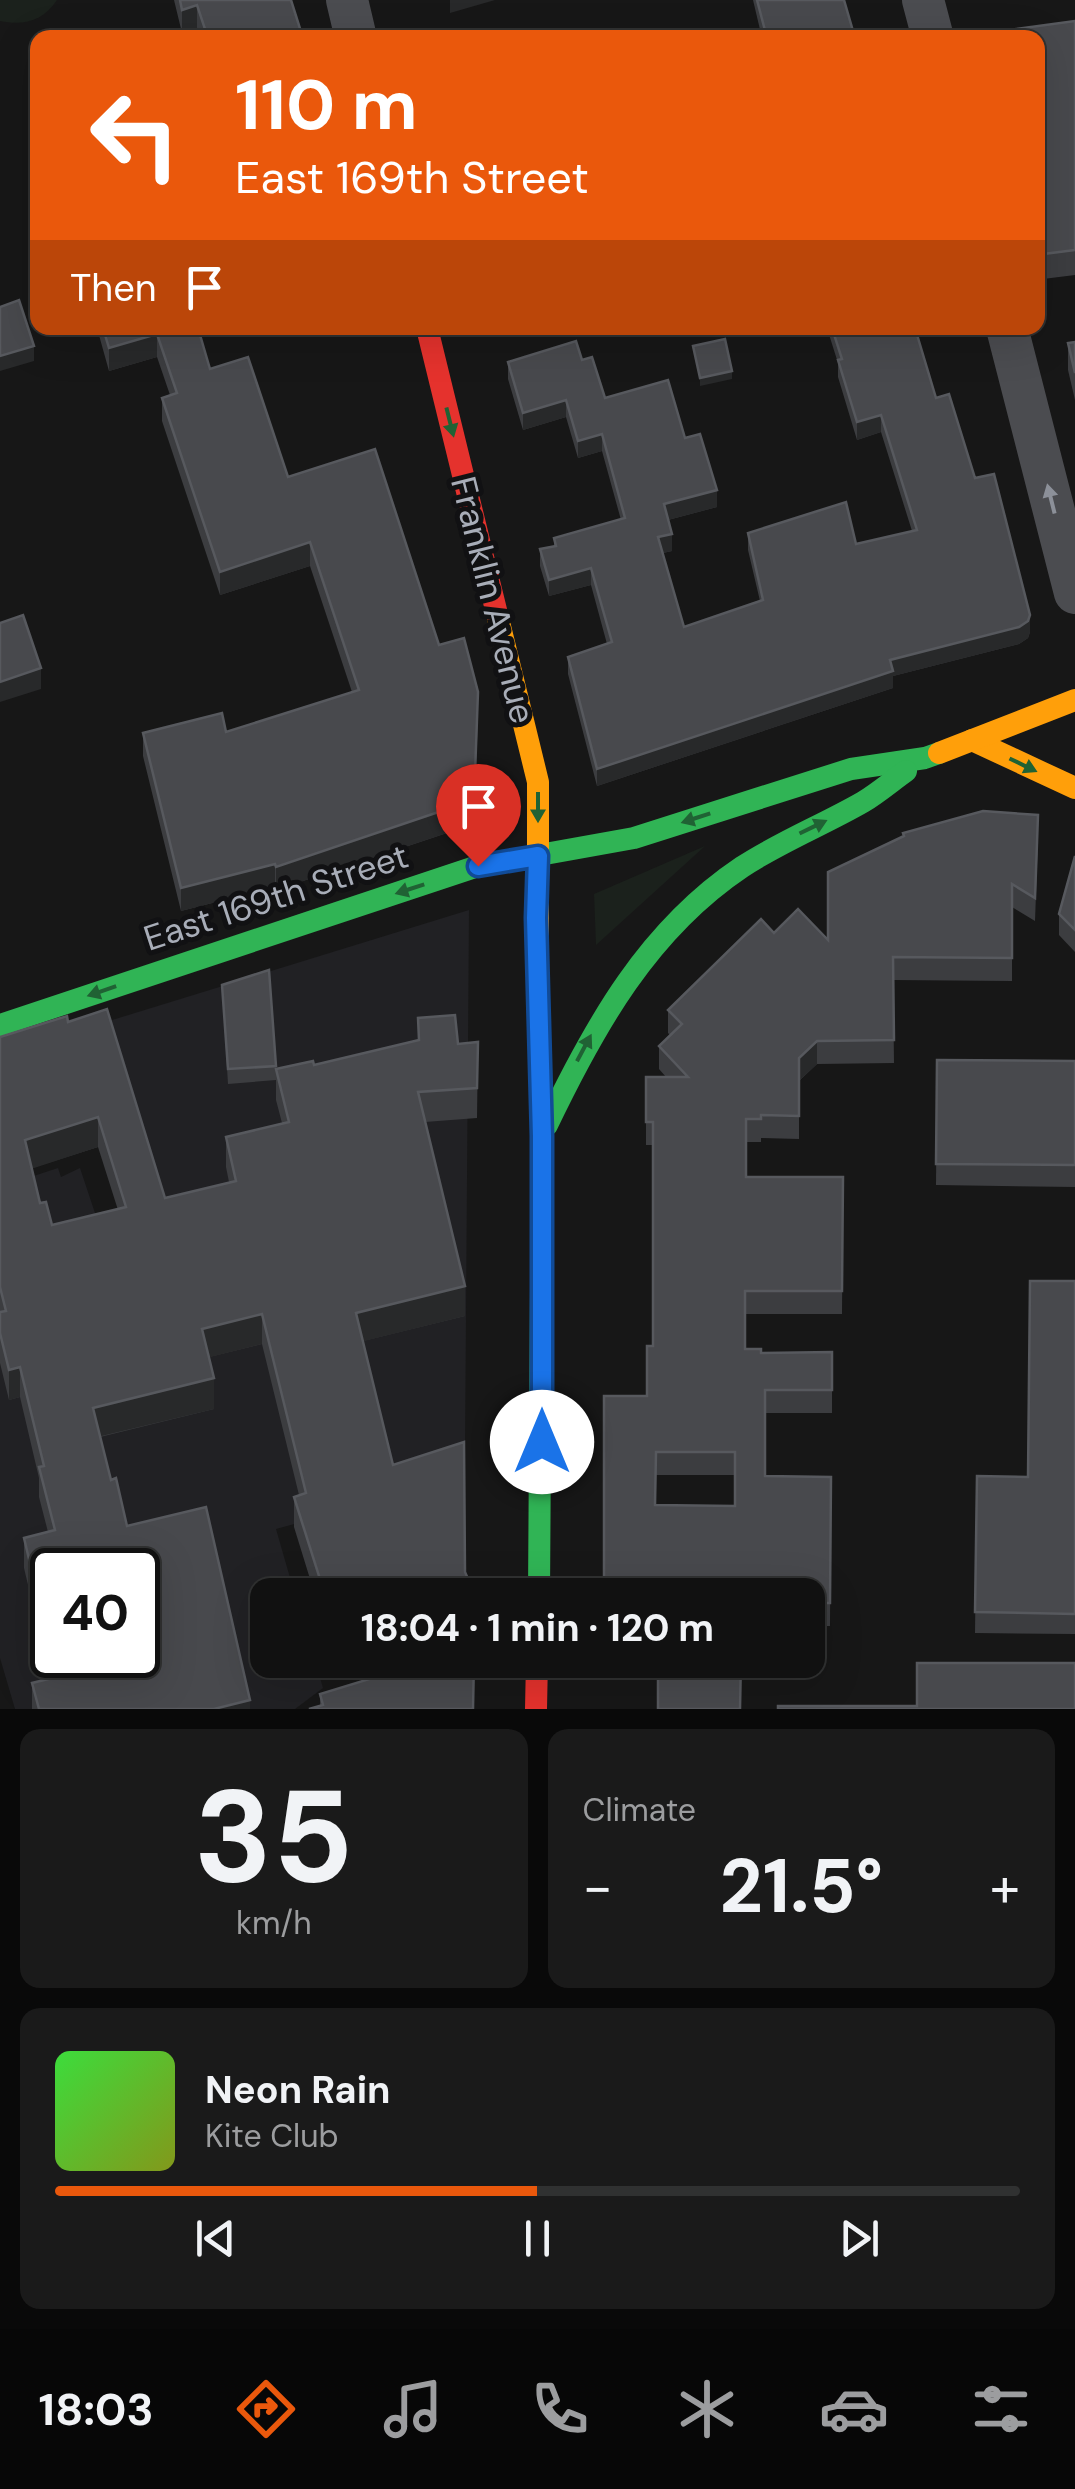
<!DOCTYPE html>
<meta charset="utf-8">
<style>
:root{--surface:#111;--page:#1a1a1a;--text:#f1f3f6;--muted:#9c9d9f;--line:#303131;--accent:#ea580c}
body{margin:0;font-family:"DM Sans",sans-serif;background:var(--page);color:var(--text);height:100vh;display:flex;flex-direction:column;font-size:38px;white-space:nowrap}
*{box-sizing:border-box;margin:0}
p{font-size:32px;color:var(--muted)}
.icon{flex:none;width:55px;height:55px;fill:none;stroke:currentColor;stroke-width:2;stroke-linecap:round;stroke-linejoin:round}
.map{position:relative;height:1709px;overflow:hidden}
.side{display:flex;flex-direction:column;gap:20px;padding:20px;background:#090909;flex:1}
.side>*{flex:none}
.hud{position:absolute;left:30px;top:30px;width:1015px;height:305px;border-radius:20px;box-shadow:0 10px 40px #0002,0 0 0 2px var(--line);background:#ea580c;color:#fff;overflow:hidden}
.speed{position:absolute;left:30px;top:1548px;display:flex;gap:20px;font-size:50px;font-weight:700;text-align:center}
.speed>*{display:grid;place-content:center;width:130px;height:130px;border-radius:50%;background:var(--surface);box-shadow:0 10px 40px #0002,0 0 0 2px var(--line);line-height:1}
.speed .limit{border:5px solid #111;border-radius:15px;background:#fff;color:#111}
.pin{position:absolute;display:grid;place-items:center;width:85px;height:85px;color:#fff;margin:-102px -42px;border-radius:50% 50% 50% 0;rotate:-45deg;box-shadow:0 0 10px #0007}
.pin .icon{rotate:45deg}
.me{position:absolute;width:110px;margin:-55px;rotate:0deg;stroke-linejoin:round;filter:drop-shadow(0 0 8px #0008)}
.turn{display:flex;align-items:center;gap:35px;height:210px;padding:0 40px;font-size:45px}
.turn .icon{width:130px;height:130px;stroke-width:2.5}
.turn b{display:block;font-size:70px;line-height:85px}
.then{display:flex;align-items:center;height:95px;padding:0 40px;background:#0003;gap:20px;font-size:38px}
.big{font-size:75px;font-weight:700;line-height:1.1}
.side .widget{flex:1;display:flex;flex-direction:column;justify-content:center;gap:15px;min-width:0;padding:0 35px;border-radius:20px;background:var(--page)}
.side .dial{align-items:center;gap:0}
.dial b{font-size:130px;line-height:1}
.song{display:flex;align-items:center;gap:30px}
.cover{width:120px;height:120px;border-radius:15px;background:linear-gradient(135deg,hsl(120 70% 55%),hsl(70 70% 35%))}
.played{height:10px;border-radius:5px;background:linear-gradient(90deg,var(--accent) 50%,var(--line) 50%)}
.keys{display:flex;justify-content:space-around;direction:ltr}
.heat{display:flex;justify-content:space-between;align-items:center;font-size:55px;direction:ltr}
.side .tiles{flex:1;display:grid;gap:20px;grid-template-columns:1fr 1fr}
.widget:last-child{grid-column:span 2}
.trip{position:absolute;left:250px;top:1578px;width:575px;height:100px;border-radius:20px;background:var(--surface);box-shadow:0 10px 40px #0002,0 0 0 2px var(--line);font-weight:700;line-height:100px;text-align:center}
.menu{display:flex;height:160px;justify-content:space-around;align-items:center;background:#070707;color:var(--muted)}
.menu .icon{width:70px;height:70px}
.menu .current{color:var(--accent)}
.menu b{font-size:45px;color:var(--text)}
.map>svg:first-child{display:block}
.built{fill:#212124;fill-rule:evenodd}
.green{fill:#1b211c}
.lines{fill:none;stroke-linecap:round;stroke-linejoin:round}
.street{stroke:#4b4c50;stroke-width:42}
.fast{stroke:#30b455;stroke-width:22}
.slow{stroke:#ff9f0a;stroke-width:22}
.jam{stroke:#e5322d;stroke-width:22}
.wall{fill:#3c3d40;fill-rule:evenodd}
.shaded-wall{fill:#28292a}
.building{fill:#48494d;stroke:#57595e;stroke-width:2.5;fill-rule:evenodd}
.oneway{fill:#206234}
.oneway2{fill:#8c9099}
.route-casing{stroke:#114b97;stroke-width:25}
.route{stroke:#1a73e8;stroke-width:18}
.labels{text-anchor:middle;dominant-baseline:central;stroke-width:10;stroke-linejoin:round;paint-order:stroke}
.street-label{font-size:35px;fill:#a8adb8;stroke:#111113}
</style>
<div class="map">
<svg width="1075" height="1709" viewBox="0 0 1075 1709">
<rect width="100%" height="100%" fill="#171717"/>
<path class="built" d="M469 910 465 1449 396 1472 397 1496 276 1529 295 1595H268V1660H315L323 1688 295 1709H15L0 1658V1187L58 1168 61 1177 80 1168 98 1222 163 1203 109 1021ZM52 1570H138V1655H52Z"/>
<g class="green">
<path d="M0 0H57C43 21 24 26 0 21Z"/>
<polygon points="705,846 596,945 594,894"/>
</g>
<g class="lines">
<g class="street">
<polyline points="347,0 356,38"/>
<polyline points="923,0 933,38"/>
<polyline points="1007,328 1075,593"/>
</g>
<g class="fast">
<polyline points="538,974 542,1136 539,1595"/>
<polyline points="0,1025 478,866 634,838 851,769 925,758 939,753"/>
<path d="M547 1125C595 1025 648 930 742 867 780 842 823 825 863 802 878 793 892 781 906 771"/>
</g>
<g class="slow">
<polyline points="497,614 538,782 538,974"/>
<polyline points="972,740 1075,788"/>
<polyline points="939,753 1075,700"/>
</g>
<g class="jam">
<polyline points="427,328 497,614"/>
<polyline points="536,1709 537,1660"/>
</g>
</g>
<g class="wall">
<polygon points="174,0 291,0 303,38 200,38 197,28 182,33"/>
<polygon points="753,0 844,0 855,38 762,38"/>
<polygon points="1075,21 1075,275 1043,279 1038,258 1038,38 987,38 987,33"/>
<polygon points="97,328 198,328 210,369 288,477 439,645 478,715 474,824 276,890 275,887 181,911 143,756 143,733 226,732 352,692 310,566 220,595 162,421 162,398 170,395 157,357 109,371"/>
<polygon points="827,328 915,328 936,398 975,478 1030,632 1028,638 1019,644 893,676 893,688 597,786 568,674 568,657 607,644 591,585 549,596 540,566 540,549 554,546 554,538 621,520 602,451 578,458 566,417 523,430 508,379 508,362 582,360 605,398 685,438 717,507 668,520 672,551 663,553 684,627 760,601 748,550 748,533 856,544 912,531 881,432 857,440 838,377 838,363"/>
<polygon points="1075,342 1075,400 1068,370 1068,343"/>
<path d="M1038 839 1035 921 1012 907V981L893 980 894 1063 817 1064 799 1081V1139L761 1138V1142H746V1177H843L842 1314H745V1349L761 1353 832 1352V1413H765V1476L831 1477 830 1626H808V1595H604L647 1396 653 1346V1145H646V1077H666L659 1069V1046L670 1035 668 1033V1010L774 933 828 940ZM656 1475H735V1506L656 1505Z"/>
<polygon points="1075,856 1075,952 1059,935 1059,914"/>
<path d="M269 970 276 1069 314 1065 418 1041V1018L458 1044 478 1042 477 1118 425 1122 465 1316 363 1341 393 1465 465 1572 472 1595H315L294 1527V1497L299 1495 262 1344 209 1357 214 1409 100 1437 111 1480 127 1526 250 1709H32V1683L78 1671 74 1655H138V1570H52L34 1610 24 1568V1538L48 1532 39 1497V1478L20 1397 9 1400 0 1363V1037L68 1022 165 1198 229 1182 226 1167V1137L282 1123 276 1100V1080L228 1084 222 985ZM98 1147 118 1210 52 1225 40 1203 32 1168Z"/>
<polygon points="937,1060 1075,1061 1075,1187 936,1185"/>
<polygon points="1075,1281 1075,1634 975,1633 977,1476 1028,1477"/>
<polygon points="362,1660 474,1660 320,1706 320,1694 367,1680"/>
</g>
<g class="shaded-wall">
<polygon points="450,0 495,0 450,13"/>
<polygon points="197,5 197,28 182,33 182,10"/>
<polygon points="157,334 157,357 109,371 109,348"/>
<polygon points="34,346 34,361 0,371 0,356"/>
<polygon points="732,371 732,379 700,386 700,378"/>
<polygon points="566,400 566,417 523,430 523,413"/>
<polygon points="881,415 881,432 857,440 857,422"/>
<polygon points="602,434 602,451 578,458 578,441"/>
<polygon points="717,490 717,507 664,521 664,504"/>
<polygon points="672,534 672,551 658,554 658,537"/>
<polygon points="310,542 310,566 220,595 220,572"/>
<polygon points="591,568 591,585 549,596 549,580"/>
<polygon points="1030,615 1030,632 1028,638 1019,644 893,676 893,688 597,786 597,769 890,660"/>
<polygon points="41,668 41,689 0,702 0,682"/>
<polygon points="478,692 474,824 276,890 276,867"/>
<polygon points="275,864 275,887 181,911 181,888"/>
<polygon points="817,1041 817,1064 799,1081 799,1058"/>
<polygon points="98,1117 98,1147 25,1171 25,1140"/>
<polygon points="465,1286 465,1316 356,1343 356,1313"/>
<polygon points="262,1314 262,1344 202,1359 202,1329"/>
<polygon points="20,1367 20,1397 9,1400 9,1370"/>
<polygon points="214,1378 214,1409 93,1438 93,1408"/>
<polygon points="52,1576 52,1606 34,1610 34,1580"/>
<polygon points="250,1700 250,1709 214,1709"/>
</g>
<g class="building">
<polygon points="180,0 291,0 303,38 208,38 197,5 182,10"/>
<polygon points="757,0 844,0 855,38 767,38"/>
<polygon points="1075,21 1075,250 1043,254 1038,233 1038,38 988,38 987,33"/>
<polygon points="587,31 589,38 564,38"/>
<polygon points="19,300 34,346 0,356 0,307"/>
<polygon points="103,328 198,328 210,369 248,357 288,477 375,449 439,645 464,638 478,692 474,800 276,867 275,864 181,888 143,733 222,713 226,732 359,690 310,542 220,572 162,398 177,393 157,334 109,348"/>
<polygon points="832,328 915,328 936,398 949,394 975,478 994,474 1030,615 1028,621 1019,627 890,660 893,671 597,769 568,657 612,642 591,568 549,580 540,549 556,546 554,538 625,518 602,434 578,441 566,400 523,413 508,362 576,341 582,360 592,357 605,398 668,380 685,438 700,434 717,490 664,504 672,534 658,537 684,627 763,600 748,533 846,502 856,544 917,530 881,415 857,422 838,360 842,359"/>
<polygon points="725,339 732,371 700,378 693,346"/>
<polygon points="1075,342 1075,373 1068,343"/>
<polygon points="23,615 41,668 0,682 0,623"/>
<path d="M983 811 1038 815 1035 898 1012 884V958L893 957 894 1040 817 1041 799 1058V1116L761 1115V1119H746V1177H843L842 1291H745V1349H761V1353L832 1352V1390H765V1476L831 1477 830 1603H808V1595H604V1396H647V1346H653V1122H646V1077H688L659 1046 682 1024 668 1010 761 919 774 933 798 909 828 940V872L904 836 903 833ZM656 1452H735V1506L655 1505Z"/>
<polygon points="1075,856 1075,930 1059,914"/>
<polygon points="269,970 276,1066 228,1069 222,985"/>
<path d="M107 1009 165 1198 236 1181 226 1137 289 1122 276 1069 313 1061 314 1065 419 1040 418 1018 455 1015 458 1044 478 1042 477 1088 418 1092 465 1286 356 1313 393 1465 464 1442 465 1572 472 1588 469 1595H325L294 1497 306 1493 262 1314 202 1329 214 1378 93 1408 111 1480 116 1478 127 1526 206 1507 250 1700 214 1709H39L32 1683 85 1670 82 1655H138V1570H52V1576L34 1580 24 1538 55 1530 39 1467 44 1466 20 1367 9 1370 0 1333V1312L6 1311 0 1287V1037L67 1016 68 1022ZM98 1117 126 1207 52 1225 46 1202 40 1203 25 1140Z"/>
<polygon points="937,1060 1075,1061 1075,1165 936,1164"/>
<polygon points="1030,1281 1075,1281 1075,1614 975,1612 977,1476 1028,1477"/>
<polygon points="370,1660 474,1660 473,1709 309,1709 323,1705 320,1694 376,1677"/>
<polygon points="658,1660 741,1660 740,1709 658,1709"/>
<polygon points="917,1663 1075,1663 1075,1709 778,1709 778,1706 917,1706"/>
</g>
<defs><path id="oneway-solid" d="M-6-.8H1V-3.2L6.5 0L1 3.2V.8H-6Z" transform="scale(2.5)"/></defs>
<g class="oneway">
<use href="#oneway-solid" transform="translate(450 422) rotate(76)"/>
<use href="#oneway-solid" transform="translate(1023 765) rotate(26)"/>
<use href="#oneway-solid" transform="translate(538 807) rotate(90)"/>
<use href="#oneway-solid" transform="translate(696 818) rotate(162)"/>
<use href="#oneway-solid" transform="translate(813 827) rotate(-26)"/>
<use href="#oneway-solid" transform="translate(410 889) rotate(162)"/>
<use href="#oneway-solid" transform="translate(102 991) rotate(161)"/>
<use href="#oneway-solid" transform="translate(584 1048) rotate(-62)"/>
</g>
<use class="oneway2" href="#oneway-solid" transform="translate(1051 499) rotate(-104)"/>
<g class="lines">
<defs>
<polyline id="route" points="478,866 538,856 536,918 542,1136 542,1442"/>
</defs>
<use href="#route" class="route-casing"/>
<use href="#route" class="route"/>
</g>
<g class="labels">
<g class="street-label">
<text transform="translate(493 600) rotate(76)">Franklin Avenue</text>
<text transform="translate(276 897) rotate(-18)">East 169th Street</text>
</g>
</g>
</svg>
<div class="speed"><div class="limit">40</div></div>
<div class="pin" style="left:478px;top:866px;background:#d93025"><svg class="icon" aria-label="arrive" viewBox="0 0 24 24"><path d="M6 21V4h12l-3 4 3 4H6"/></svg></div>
<svg class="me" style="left:542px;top:1442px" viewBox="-20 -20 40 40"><circle r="19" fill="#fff"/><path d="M0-13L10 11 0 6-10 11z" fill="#1a73e8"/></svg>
<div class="trip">18:04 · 1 min · 120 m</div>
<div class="hud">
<div class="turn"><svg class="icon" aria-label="left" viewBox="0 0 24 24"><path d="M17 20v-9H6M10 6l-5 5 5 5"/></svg><div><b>110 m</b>East 169th Street</div></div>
<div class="then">Then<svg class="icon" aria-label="arrive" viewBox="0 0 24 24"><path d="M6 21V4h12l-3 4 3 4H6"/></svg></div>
</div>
</div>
<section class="side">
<div class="tiles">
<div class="widget dial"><b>35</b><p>km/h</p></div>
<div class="widget"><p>Climate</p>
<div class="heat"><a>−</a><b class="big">21.5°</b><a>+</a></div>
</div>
<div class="widget">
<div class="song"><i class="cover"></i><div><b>Neon Rain</b><p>Kite Club</p></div></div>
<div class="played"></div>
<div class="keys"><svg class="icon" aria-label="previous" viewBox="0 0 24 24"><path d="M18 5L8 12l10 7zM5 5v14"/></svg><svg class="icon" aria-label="pause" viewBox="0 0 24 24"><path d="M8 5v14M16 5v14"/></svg><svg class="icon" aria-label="next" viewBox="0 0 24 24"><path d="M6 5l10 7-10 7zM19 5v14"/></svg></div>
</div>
</div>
</section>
<nav class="menu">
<b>18:03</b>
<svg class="icon current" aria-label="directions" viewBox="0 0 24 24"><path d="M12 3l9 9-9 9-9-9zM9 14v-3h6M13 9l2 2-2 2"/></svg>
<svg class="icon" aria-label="music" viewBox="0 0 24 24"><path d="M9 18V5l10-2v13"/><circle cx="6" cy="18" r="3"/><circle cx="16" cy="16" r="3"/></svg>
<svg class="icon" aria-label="phone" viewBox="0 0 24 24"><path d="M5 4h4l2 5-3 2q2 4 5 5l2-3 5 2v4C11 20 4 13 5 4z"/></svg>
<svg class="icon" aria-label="climate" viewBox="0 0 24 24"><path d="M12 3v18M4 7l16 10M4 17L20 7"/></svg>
<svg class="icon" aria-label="car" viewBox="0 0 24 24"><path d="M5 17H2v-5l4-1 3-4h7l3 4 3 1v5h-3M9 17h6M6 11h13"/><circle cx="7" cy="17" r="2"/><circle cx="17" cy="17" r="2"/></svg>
<svg class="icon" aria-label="filters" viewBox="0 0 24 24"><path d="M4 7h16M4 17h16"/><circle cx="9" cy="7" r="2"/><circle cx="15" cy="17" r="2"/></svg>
</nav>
